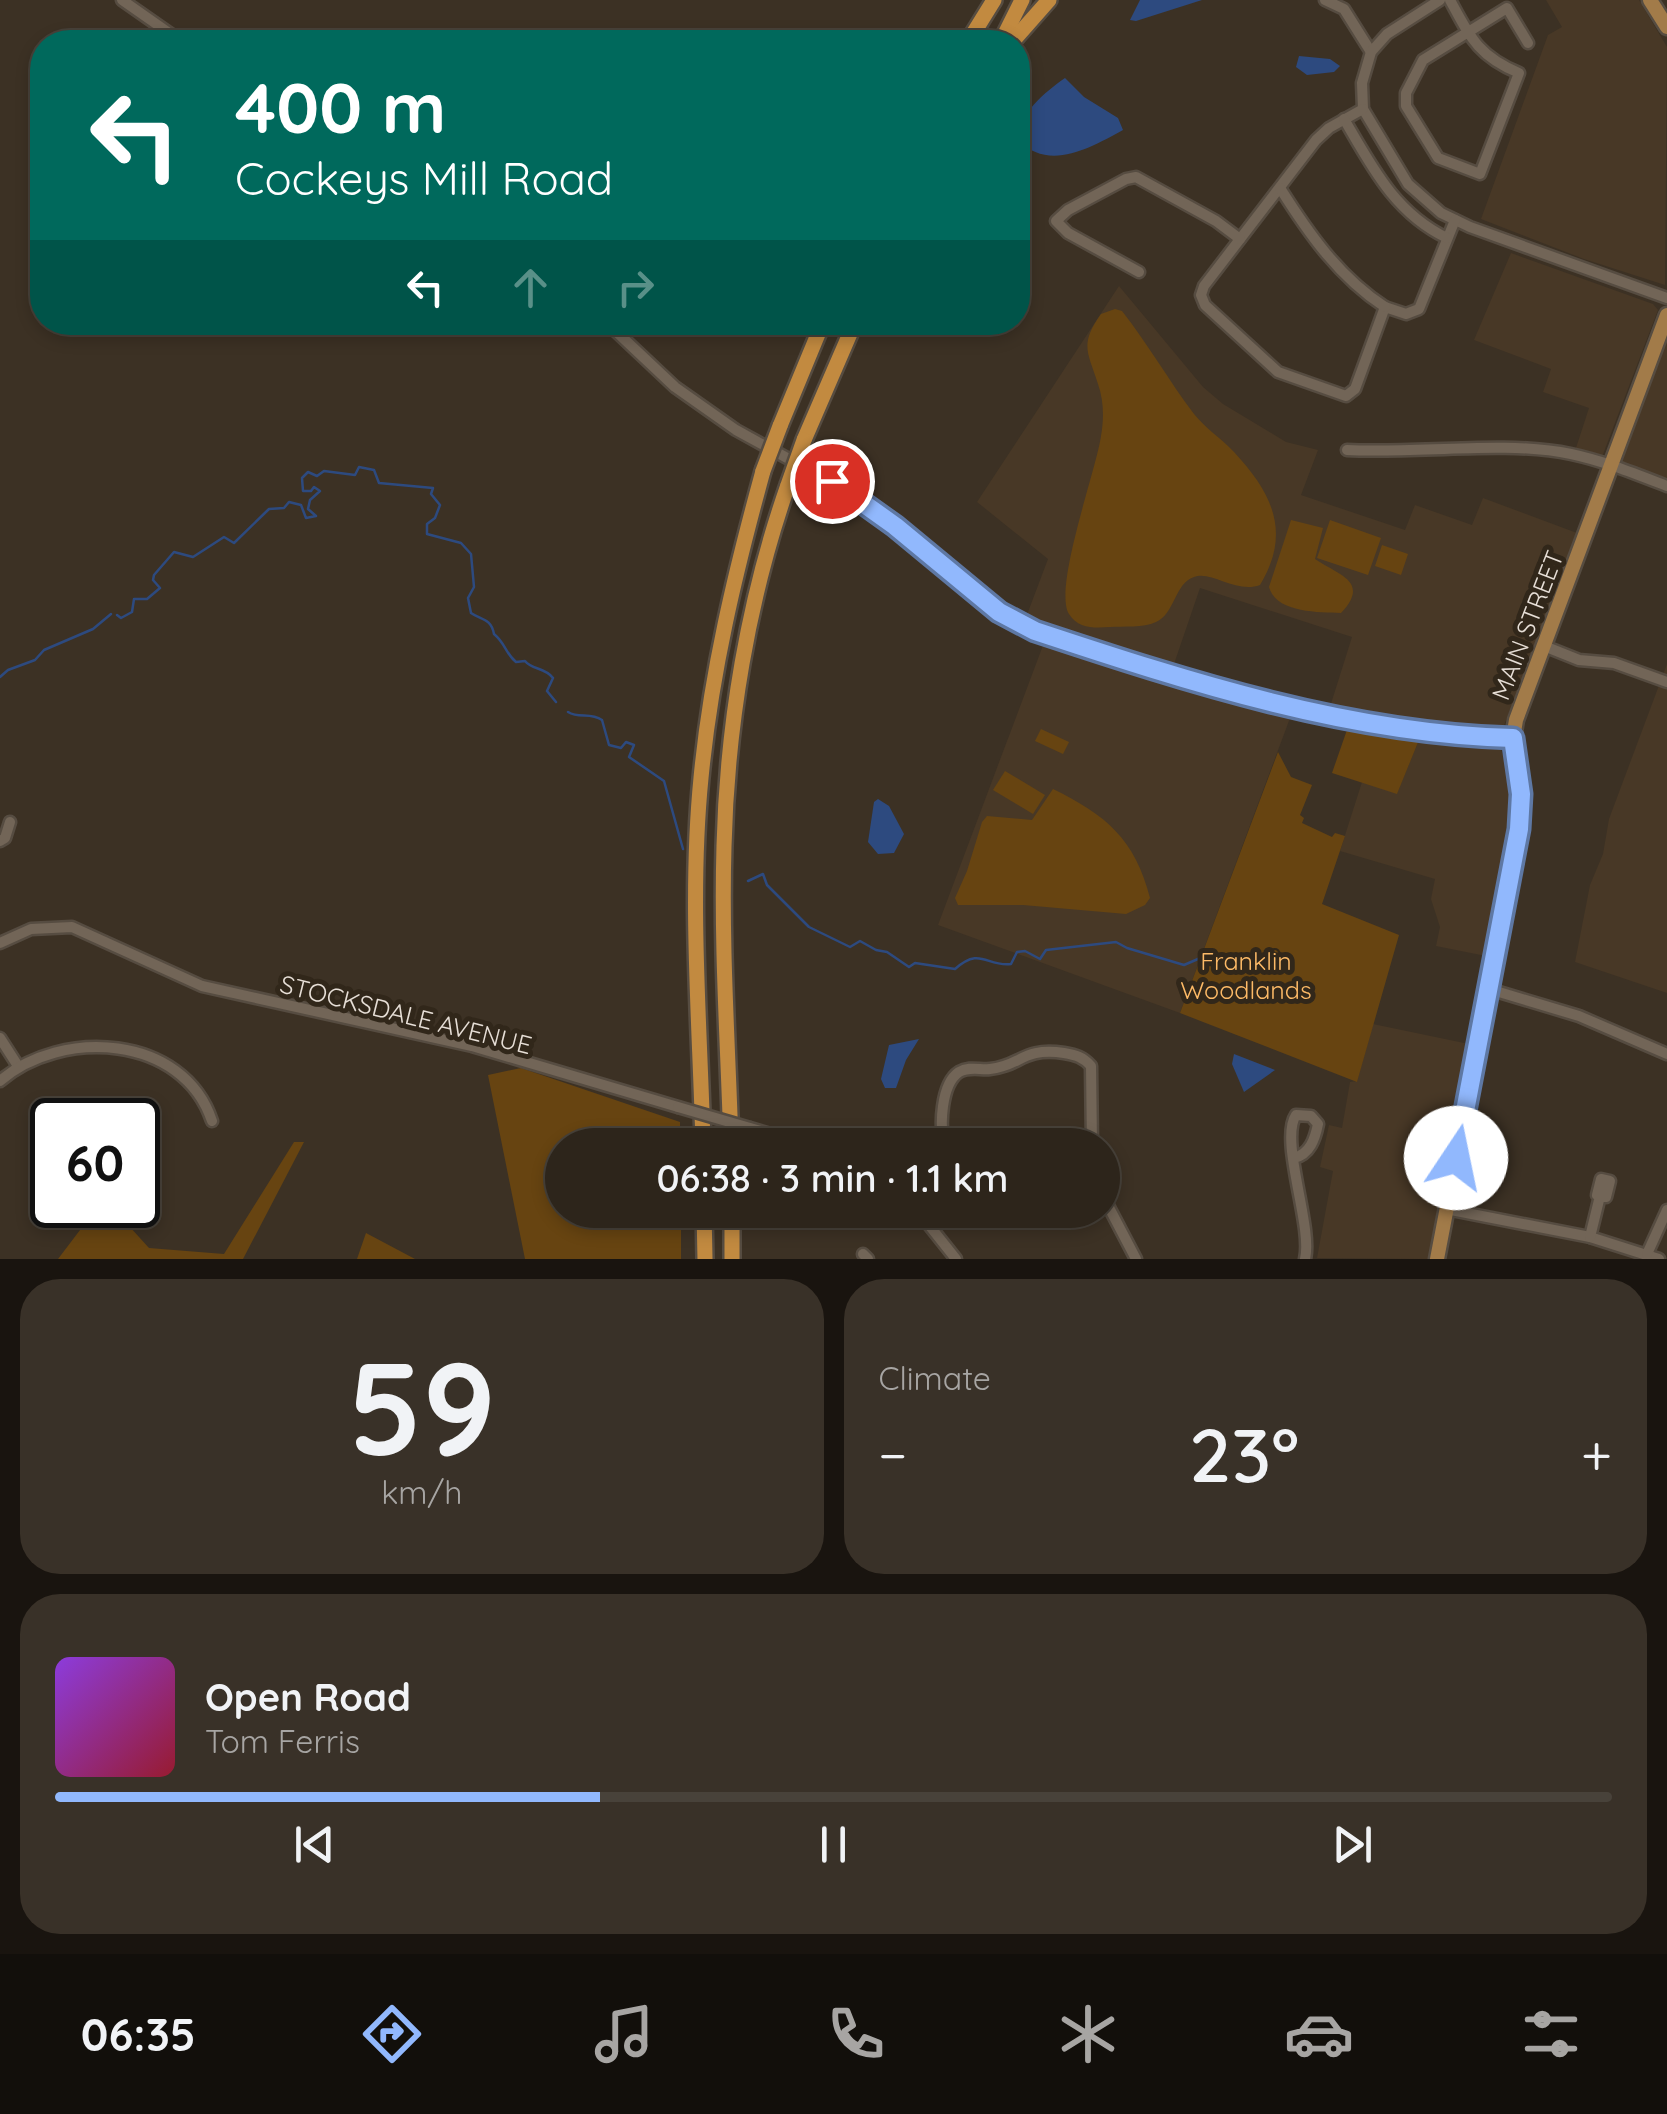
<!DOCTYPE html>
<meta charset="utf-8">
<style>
:root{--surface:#2d251b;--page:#393128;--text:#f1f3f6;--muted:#a7a5a3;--line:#48423a;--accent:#91b8fd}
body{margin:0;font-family:Quicksand,sans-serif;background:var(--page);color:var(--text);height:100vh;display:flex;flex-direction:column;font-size:38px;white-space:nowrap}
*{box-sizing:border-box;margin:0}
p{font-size:32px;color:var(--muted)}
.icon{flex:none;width:55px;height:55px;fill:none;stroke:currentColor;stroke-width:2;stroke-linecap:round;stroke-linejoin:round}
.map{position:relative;height:1259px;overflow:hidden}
.drawer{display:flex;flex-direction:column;gap:20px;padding:20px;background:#19140f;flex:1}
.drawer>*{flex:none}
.hud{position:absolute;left:30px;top:30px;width:1000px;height:305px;border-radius:40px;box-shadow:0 5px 15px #0003,0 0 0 2px var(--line);background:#00695c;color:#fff;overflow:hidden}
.speed{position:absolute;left:30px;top:1098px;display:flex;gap:20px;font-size:50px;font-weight:700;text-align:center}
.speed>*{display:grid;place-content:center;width:130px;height:130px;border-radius:50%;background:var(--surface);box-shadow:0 5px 15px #0003,0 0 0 2px var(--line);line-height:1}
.speed .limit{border:5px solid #111;border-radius:15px;background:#fff;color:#111}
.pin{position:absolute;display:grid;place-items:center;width:85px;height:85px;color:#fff;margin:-42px;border:5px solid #fff;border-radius:50%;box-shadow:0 2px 10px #0007}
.me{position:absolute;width:110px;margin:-55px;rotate:11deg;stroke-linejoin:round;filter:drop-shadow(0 0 8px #0008)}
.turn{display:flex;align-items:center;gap:35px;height:210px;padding:0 40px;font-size:45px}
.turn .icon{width:130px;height:130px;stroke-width:2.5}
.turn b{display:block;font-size:70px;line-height:85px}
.lanes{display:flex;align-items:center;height:95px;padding:0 40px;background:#0003;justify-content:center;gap:50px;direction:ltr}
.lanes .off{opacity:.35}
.big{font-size:75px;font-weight:600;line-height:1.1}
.drawer .card{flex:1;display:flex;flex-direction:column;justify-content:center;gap:15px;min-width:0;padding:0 35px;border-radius:40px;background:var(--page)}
.drawer .dial{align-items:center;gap:0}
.dial b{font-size:130px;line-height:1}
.song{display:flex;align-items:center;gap:30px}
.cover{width:120px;height:120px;border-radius:15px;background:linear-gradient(135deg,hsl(270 70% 55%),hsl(350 70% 35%))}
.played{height:10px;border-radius:5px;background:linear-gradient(90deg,var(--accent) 35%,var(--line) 35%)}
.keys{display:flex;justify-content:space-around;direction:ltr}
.heat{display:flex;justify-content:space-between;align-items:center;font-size:55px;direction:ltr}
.drawer .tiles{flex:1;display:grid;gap:20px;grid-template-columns:1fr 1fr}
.card:last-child{grid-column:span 2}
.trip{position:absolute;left:545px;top:1128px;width:575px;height:100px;border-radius:50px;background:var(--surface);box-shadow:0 5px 15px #0003,0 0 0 2px var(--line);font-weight:600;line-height:100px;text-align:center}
.menu{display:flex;height:160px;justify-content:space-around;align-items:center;background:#120f0b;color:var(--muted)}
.menu .icon{width:70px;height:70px}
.menu .selected{color:var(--accent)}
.menu b{font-size:45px;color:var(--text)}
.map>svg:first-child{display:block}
.built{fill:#483826}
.green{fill:#674411}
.water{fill:#2d4a7f}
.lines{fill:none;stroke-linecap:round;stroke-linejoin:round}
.stream{stroke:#2d4a7f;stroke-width:2.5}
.minor-casing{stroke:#564c41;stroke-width:15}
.major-casing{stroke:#564c41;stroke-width:19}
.highway-casing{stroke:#564c41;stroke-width:20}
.minor{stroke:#726557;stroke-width:10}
.major{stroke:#a27b49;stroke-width:14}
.highway{stroke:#c28a40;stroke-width:15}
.minor-bridge-casing{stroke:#564c41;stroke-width:15;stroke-linecap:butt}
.highway-bridge-casing{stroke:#564c41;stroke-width:20;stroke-linecap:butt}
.minor-bridge{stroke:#726557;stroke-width:10}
.highway-bridge{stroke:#c28a40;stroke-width:15}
.route-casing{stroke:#5e78a4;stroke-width:25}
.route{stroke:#91b8fd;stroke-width:18}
.labels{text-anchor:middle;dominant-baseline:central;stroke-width:10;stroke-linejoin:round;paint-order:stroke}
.street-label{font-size:25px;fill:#e7dfd7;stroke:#31271a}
.park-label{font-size:25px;fill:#fdba67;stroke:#31271a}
</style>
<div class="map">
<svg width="1667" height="1259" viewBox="0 0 1667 1259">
<rect width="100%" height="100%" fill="#3c3124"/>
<g class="built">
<polygon points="1546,0 1639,0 1667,47 1665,285 1584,259 1481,219 1548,35 1562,27"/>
<polygon points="1511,253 1653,304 1658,310 1602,457 1575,451 1589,408 1543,392 1551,369 1474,340"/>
<polygon points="1119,286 1203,387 1223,404 1286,442 1318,450 1301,495 1405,530 1415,505 1472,525 1483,498 1577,533 1503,728 1444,729 1329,710 1352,637 1200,588 1174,664 1025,620 1048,559 977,502"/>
<polygon points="1667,340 1667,480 1622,462"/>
<polygon points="1045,640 1293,710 1180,1013 938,925"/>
<polygon points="1667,664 1667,993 1575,962 1590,885 1603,854 1609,819"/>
<polygon points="1419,740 1458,744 1498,743 1505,760 1512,799 1511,819 1486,956 1436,946 1440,927 1431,899 1435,879 1340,851 1362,782 1397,793"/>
<polygon points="1373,1024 1469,1044 1428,1259 1317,1258 1333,1171 1320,1167 1329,1125 1342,1128 1350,1082 1357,1081"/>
</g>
<g class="green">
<path d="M1115 309 1122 311C1148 344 1169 381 1194 414 1206 429 1221 438 1234 452 1272 493 1292 532 1260 585 1236 594 1211 570 1194 577 1174 584 1175 614 1156 622 1143 628 1124 626 1110 627 1095 628 1078 629 1069 614 1053 588 1096 471 1101 436 1104 419 1104 401 1098 384 1088 352 1079 345 1101 314Z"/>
<path d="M1291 520 1323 528 1315 559C1338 575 1371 581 1341 613 1318 612 1276 613 1269 587Z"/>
<polygon points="1330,520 1381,538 1368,575 1317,558"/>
<polygon points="1382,545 1408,554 1401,575 1375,566"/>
<polygon points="1348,727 1419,740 1397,794 1332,773"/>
<polygon points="1041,729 1069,742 1063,754 1035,741"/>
<polygon points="1278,752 1291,777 1312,785 1300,815 1304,818 1302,823 1332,837 1335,833 1345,836 1322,904 1399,935 1357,1082 1180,1013"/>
<polygon points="1005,771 1045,795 1033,814 993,790"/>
<path d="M1053 789C1106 815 1135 839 1150 898L1145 905 1126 914 1023 905H958L955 898 967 871 982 822 987 816 1032 820Z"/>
<polygon points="521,1068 680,1122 680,1145 562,1145 562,1210 681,1210 681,1259 525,1259 488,1075"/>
<polygon points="294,1142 304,1142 243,1259 58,1259 99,1205 110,1205 149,1248 224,1254"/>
<polygon points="366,1233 415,1259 357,1259"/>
</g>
<g class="water">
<polygon points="1140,0 1202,0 1136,21 1130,20"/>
<polygon points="1299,56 1330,59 1340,66 1334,72 1307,75 1296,67"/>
<path d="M1065 78 1084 97 1118 118 1123 130C1090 148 1049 172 1018 140 1019 113 1044 93 1065 78Z"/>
<polygon points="878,799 889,806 904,834 894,853 878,854 868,842 874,802"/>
<polygon points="919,1039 906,1060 896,1088 885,1088 881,1079 889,1045"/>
<polygon points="1234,1054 1275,1070 1244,1092 1232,1064"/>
</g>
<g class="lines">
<g class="stream">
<path d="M117 615 121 618 132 612 134 599H147L160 588 153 580 154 575 174 552 193 557 224 537 234 543 269 509 284 508 289 502 301 505 306 518 316 516 308 509 310 500 320 491 314 487 311 491H303L302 478 308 472 317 476 324 471 355 475 359 467 374 470 379 483 433 488 431 494 440 505 435 518 427 524V534L461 543 471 554 474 587 468 598 471 613C481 620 491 618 494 634 506 644 505 653 516 662L525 661C532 670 545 667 553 678L547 691 556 702"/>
<polyline points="0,677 8,670 35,660 44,650 93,629 111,614"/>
<path d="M568 712C579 719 590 712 602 720L609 745 621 748 626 742 634 745 629 757 664 781 683 849"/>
<path d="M748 881 763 874 767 885 809 927 850 947 860 941 876 950 887 952 909 967 915 963 955 969C981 946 986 967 1011 964L1017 952 1025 951 1040 959 1046 950 1116 942 1127 948 1184 965 1212 953"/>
</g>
<defs>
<g id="minor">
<polyline points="122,0 182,42"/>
<polyline points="1325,0 1344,9 1371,52"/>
<polyline points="1440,0 1387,34 1371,52 1362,83 1363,109 1408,184 1441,213 1470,227 1667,298"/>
<path d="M1450 0C1470 37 1478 56 1519 73L1480 174 1438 158 1406 106V93L1423 60 1507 8 1528 43"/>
<polyline points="1363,109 1329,128 1316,140 1204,286 1201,295 1205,305 1278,372 1346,396 1355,389 1385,307 1406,314 1419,309 1455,220"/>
<path d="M1344 119C1372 167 1395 213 1447 238"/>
<path d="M1280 188C1309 234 1339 277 1385 307"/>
<polyline points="1139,272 1068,233 1056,221 1068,210 1126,179 1136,177 1216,221 1240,239"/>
<polyline points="606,322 675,387 736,430 849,492 999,612 1024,626 1288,705 1424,733 1513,738"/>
<path d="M1347 450C1418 454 1503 440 1571 454 1604 461 1636 474 1667 486"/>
<polyline points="1544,646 1579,660 1614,663 1667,682"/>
<polyline points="0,841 5,838 10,822"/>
<polyline points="0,943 31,929 72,927 202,986 472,1046 678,1107"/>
<polyline points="1489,989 1579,1016 1667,1054"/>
<polyline points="0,1038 18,1066"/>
<path d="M0 1081C61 1028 183 1034 212 1121"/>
<polyline points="750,1128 809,1145"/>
<path d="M945 1145C939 1127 941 1084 959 1072 969 1066 980 1070 990 1069 1021 1066 1022 1047 1064 1053 1076 1055 1083 1057 1091 1066L1092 1145"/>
<path d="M1294 1158C1310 1154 1315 1139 1318 1124L1311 1116 1296 1115C1279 1140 1313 1226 1305 1259"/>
<polyline points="1102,1194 1136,1259"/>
<polyline points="1446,1209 1590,1237 1659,1259"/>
<polyline points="917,1210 956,1259"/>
<polyline points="1590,1237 1600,1196 1606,1197 1610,1181 1601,1179 1597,1195 1600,1196"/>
<polyline points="863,1254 868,1259"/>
<polyline points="1647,1254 1667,1210"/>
</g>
<g id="major">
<polyline points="1650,0 1667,27"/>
<polyline points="1437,1259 1518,838 1521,805 1513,738 1516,720 1667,315"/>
</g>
<g id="highway">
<polyline points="968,42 994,0"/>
<polyline points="1001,42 1022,0"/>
<polyline points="1012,42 1049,0"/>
<polyline points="780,426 823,322"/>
<polyline points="804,440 855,322"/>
<path d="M703 1145C700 1024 689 899 701 778 711 673 735 573 763 471"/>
<path d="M731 1145C728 1045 721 946 724 846 727 725 748 599 788 485"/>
<polyline points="704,1210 705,1259"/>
<polyline points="732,1210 732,1259"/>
</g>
</defs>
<use href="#minor" class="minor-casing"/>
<use href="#major" class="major-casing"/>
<use href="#highway" class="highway-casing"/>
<use href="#minor" class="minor"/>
<use href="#major" class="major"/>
<use href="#highway" class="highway"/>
<defs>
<polyline id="minor-bridge" points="678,1107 750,1128"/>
<g id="highway-bridge">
<polyline points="763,471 780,426"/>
<polyline points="788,485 804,440"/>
</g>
</defs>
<use href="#minor-bridge" class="minor-bridge-casing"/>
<use href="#highway-bridge" class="highway-bridge-casing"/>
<use href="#minor-bridge" class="minor-bridge"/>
<use href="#highway-bridge" class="highway-bridge"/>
</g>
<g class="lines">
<defs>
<path id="route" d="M832 481 895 526 999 612 1035 631C1189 682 1350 734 1513 738L1521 794 1519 829 1456 1158"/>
</defs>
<use href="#route" class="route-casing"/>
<use href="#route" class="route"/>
</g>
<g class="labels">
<g class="street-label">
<text transform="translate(1527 625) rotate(-69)">MAIN STREET</text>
<text transform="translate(406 1014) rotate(14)">STOCKSDALE AVENUE</text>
</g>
<g class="park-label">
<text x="1246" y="960">Franklin<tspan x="1246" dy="29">Woodlands</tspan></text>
</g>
</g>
</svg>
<div class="speed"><div class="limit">60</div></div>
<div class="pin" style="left:832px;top:481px;background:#d93025"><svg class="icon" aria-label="arrive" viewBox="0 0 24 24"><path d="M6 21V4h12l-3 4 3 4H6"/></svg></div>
<svg class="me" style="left:1456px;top:1158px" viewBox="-20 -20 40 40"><circle r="19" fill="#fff"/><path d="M0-13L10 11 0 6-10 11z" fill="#91b8fd"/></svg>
<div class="trip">06:38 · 3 min · 1.1 km</div>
<div class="hud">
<div class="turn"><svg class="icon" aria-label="left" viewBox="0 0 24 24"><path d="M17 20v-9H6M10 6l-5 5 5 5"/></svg><div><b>400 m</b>Cockeys Mill Road</div></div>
<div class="lanes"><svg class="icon" aria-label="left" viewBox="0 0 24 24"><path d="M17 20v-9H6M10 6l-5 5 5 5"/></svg><svg class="icon off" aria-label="ahead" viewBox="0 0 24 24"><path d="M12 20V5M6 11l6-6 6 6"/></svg><svg class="icon off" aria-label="right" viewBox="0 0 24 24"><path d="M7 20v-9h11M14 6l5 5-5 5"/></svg></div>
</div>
</div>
<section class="drawer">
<div class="tiles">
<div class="card dial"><b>59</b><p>km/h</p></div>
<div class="card"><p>Climate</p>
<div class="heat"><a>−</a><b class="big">23°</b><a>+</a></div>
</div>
<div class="card">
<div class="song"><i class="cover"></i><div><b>Open Road</b><p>Tom Ferris</p></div></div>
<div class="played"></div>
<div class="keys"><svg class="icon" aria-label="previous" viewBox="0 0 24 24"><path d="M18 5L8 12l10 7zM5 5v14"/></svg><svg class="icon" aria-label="pause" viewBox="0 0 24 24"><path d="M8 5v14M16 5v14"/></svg><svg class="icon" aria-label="next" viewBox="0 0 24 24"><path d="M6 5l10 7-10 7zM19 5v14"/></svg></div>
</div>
</div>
</section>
<nav class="menu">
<b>06:35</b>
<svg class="icon selected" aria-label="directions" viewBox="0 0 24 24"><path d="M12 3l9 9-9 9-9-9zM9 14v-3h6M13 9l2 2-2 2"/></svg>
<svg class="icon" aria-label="music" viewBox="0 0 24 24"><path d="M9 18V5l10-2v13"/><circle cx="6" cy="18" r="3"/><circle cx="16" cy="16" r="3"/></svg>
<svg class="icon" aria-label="phone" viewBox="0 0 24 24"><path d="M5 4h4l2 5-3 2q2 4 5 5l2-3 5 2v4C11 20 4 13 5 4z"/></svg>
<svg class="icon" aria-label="climate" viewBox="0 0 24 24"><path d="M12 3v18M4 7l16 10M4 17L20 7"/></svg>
<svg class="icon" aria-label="car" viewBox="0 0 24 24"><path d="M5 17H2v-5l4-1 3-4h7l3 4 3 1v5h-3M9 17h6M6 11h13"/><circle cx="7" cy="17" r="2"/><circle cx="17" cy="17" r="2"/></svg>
<svg class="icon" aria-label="filters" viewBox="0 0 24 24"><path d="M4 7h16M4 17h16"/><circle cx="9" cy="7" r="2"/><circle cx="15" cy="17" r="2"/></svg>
</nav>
